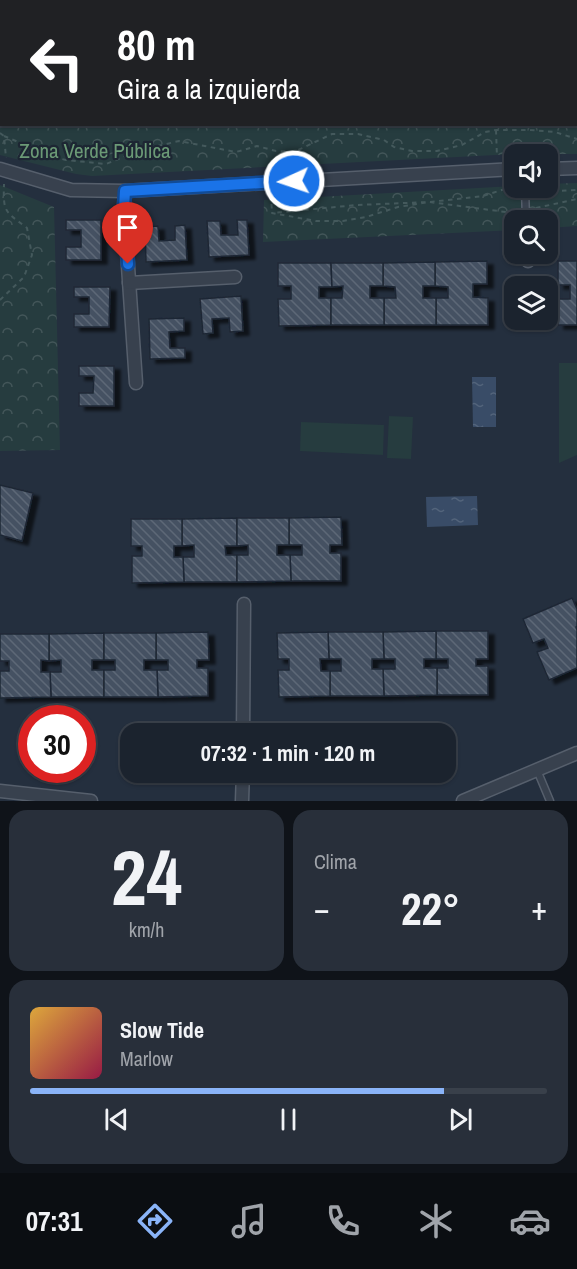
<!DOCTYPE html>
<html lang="es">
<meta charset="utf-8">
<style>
:root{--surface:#1b232e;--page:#282f3a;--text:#f1f3f6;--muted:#a0a4aa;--line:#39404a;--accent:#8ab4f8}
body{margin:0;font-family:"Archivo Narrow",sans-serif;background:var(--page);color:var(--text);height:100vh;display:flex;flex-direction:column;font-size:22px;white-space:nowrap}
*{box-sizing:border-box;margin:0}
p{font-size:20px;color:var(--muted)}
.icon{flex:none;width:33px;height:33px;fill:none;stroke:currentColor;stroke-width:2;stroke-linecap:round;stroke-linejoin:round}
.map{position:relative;height:801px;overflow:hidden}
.drawer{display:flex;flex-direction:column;gap:9px;padding:9px;background:#0f1319;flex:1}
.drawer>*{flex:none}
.hud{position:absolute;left:0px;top:0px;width:578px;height:126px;box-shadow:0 2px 4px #0004,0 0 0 2px var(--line);background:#202124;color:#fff;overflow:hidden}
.fabs{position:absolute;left:504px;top:144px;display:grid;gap:12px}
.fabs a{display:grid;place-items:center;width:54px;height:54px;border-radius:12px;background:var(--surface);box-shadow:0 2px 4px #0004,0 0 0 2px var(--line);font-size:30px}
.speed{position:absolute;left:18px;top:705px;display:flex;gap:12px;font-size:30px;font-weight:700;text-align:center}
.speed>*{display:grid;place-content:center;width:78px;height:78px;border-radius:50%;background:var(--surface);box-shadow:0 2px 4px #0004,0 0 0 2px var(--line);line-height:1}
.speed .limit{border:9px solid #d22;background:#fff;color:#111}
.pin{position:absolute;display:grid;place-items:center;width:51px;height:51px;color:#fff;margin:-62px -26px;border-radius:50% 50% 50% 0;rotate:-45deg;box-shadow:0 0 6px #0007}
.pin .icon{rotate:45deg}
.me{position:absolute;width:66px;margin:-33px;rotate:267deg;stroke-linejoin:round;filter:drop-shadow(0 0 4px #0008)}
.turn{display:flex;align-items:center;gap:21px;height:126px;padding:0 18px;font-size:27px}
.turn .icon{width:78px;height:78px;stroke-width:2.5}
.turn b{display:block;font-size:42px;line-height:51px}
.big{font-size:45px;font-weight:800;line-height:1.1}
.drawer .widget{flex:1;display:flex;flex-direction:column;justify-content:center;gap:9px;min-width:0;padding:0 21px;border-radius:18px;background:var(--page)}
.drawer .dial{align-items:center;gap:0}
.dial b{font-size:78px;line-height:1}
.song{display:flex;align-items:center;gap:18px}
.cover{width:72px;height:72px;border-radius:9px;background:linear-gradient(135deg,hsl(40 70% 55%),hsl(340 70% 35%))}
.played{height:6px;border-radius:3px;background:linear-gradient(90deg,var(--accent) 80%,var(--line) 80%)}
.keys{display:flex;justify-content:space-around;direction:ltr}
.heat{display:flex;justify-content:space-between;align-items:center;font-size:33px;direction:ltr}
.drawer .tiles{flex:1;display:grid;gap:9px;grid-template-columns:1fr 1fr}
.widget:last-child{grid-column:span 2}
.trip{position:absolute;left:120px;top:723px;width:336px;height:60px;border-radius:18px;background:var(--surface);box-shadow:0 2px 4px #0004,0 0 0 2px var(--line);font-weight:800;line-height:60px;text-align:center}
.tab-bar{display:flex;height:96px;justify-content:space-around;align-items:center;background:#0b0e12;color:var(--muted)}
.tab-bar .icon{width:42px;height:42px}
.tab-bar .current{color:var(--accent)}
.tab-bar b{font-size:27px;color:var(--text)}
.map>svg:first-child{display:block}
.forest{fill:url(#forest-crowns)}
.pitch{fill:#263c3f}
.water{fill:url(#water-ripples)}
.building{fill:url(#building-back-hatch);stroke:#1f2835;stroke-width:1.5;filter:url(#shadow)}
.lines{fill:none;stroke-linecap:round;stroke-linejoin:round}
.lane-casing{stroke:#565f6c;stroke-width:9}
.street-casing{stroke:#565f6c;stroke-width:15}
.path{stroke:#44595c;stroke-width:2;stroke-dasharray:4.5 4.5;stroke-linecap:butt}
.lane{stroke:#38414e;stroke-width:6}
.street{stroke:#38414e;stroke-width:12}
.route-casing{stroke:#114b97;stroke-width:15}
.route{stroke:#1a73e8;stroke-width:10}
.labels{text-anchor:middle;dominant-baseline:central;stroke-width:4.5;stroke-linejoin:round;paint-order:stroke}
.park-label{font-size:21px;fill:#6b9a76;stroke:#1d2633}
</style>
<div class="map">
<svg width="577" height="801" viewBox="0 0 577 801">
<defs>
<pattern id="forest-crowns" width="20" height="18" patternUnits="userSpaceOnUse" patternTransform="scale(1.5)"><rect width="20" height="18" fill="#263c3f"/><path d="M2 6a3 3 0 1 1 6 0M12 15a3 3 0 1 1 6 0" fill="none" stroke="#435659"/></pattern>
<pattern id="water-ripples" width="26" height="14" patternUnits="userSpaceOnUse" patternTransform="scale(1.5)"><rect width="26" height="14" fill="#394c67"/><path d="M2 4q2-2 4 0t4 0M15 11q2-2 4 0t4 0" fill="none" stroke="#53647b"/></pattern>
<pattern id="building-back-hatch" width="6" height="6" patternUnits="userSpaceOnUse" patternTransform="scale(1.5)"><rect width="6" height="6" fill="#455162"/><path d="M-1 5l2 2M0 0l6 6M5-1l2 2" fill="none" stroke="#5d6877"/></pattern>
<filter id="shadow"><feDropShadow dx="6" dy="4" stdDeviation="1.5" flood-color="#0009"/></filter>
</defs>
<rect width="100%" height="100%" fill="#242f3e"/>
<g class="forest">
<polygon points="0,43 2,45 2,124 576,124 577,92 577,154 514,154 92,176 76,174 0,155"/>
<polygon points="577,183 577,226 548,228 548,220 514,220 514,230 263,242 264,200 514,186 514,188 548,188 548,184"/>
<polygon points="0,185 54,207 60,450 0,451"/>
</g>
<g class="pitch">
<polygon points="559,363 577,363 577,455 559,463"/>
<polygon points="389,416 413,417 411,459 387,458"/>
<polygon points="301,422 384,425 383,455 300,451"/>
</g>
<g class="water">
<polygon points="472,377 496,377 496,427 473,427"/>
<polygon points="477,496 478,525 427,527 426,497"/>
</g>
<g class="building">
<polygon points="538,0 538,2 496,1 521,0"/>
<polygon points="549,0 577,0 577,49 576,2 549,2"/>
<polygon points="66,220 101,220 101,260 66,260 66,247 81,247 81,230 66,230"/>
<polygon points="237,220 247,220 249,255 209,257 207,221 220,221 221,235 238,235"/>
<polygon points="185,225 187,260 146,262 145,227 158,226 159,241 175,240 175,226"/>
<polygon points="487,261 487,284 473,284 473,297 488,298 488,325 436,325 436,298 448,298 448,287 435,286 435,262"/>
<polygon points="558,261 577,261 577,325 558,325 558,299 570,299 570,285 558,285"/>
<polygon points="435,262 435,286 423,286 423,298 436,298 436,325 384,325 384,298 396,298 395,287 383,286 383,263"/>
<polygon points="278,263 331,263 332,287 319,287 319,298 331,298 331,325 279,326 278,299 291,299 291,286 278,286"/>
<polygon points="331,263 383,263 383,286 370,286 370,298 384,298 384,325 331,325 331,298 342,298 343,286 332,287"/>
<polygon points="74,287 110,287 109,327 74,327 74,314 89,314 89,297 74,297"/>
<polygon points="241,296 243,331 230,332 229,318 212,319 213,333 203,334 200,299"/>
<polygon points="184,318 184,331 169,332 170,348 185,348 185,358 150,359 149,319"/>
<polygon points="79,366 114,366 114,406 79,406 79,393 93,393 94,376 79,376"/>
<polygon points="0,485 33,493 22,541 0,535"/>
<polygon points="341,517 342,545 330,545 330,553 341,553 341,581 291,581 290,555 302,555 302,545 289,545 289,518"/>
<polygon points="237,518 237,546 225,546 226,555 237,555 237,582 184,582 183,557 194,557 194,545 182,546 182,519"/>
<polygon points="237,518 289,518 289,545 277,545 277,555 290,555 291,581 237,582 237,555 248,555 248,545 237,546"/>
<polygon points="131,519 182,519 182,546 174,546 174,557 183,557 184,582 132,583 132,556 142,556 142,546 131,546"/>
<polygon points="572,598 577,609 577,626 576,627 577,630 577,668 549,680 537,652 548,648 544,639 533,643 523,619"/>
<polygon points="436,631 488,631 488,659 476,659 476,666 488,666 488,695 437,695 437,668 448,668 448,659 436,659"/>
<polygon points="436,631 436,659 424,659 424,668 437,668 437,695 384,696 383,669 395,669 395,659 384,659 383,632"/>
<polygon points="208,632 209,660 197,660 197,668 208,668 208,696 158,697 157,670 168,670 168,660 156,660 156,633"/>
<polygon points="328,632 383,632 384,659 372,659 372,669 383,669 384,696 330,696 330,671 341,671 341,659 329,659"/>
<polygon points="328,632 329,659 320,659 321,671 330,671 330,696 279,697 278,670 289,670 289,659 278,659 277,633"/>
<polygon points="104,633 104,660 92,660 92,670 104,670 104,697 51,697 50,672 61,672 61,660 49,661 49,634"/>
<polygon points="104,633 156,633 156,660 144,660 144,670 157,670 158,697 104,697 104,670 115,670 115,660 104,660"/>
<polygon points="0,634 49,634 49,661 41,660 41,672 50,672 51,697 0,698 0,671 9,671 9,661 0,661"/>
</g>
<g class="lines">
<defs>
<g id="lane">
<polyline points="89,2 116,0"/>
<polyline points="525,188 526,220"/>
<polyline points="537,770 550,801"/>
</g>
<g id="street">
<polyline points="0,169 71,190 125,191 514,169"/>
<polyline points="548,169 577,168"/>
<polyline points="125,191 124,208 136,383"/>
<polyline points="528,254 528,261"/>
<polyline points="129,283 235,277"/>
<polyline points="243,734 244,604"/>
<polyline points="0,791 91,801"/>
<polyline points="242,801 243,772"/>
<polyline points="463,801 577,753"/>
</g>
</defs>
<use href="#lane" class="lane-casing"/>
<use href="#street" class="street-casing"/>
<g class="path">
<polyline points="496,130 497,157"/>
<polyline points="0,133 4,136 6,158"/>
<polyline points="4,136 35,149 49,156 66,160 106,164 141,150 179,141 236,152 257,146 276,151 294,152 332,134 358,134 384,140 394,147 412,151 437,151 462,145 485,132 496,130 530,130 555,132 577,139"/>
<polyline points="514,191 505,189 483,196 429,202 398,207 366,217 343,221 316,221 272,213 357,205 429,202 506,212 515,212"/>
<polyline points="535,192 577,190"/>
<polyline points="271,195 272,213"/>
<polyline points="536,208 577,199"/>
<path d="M0 300 24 277 32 255 27 228C5 211 3 213 4 184"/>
</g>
<use href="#lane" class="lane"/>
<use href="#street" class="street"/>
</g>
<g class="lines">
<defs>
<polyline id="route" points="128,264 124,208 125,191 294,181"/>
</defs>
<use href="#route" class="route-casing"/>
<use href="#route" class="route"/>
</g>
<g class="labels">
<g class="park-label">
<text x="95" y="150">Zona Verde Pública</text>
</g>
</g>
</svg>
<div class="fabs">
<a><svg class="icon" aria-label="sound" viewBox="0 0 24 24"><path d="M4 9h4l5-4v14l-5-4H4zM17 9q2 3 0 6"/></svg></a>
<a><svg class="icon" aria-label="search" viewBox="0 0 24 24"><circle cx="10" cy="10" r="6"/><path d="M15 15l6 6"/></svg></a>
<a><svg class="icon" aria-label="layers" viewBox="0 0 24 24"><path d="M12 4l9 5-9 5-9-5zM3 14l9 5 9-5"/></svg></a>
</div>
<div class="speed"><div class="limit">30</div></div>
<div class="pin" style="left:128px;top:264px;background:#d93025"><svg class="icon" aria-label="arrive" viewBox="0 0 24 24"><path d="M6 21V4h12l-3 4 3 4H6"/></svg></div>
<svg class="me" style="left:294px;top:181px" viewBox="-20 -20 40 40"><circle r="17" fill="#1a73e8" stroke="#fff" stroke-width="3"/><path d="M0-11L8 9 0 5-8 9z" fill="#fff"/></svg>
<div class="trip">07:32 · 1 min · 120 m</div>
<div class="hud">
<div class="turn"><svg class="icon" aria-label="left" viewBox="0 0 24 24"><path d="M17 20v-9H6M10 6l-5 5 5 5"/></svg><div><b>80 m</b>Gira a la izquierda</div></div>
</div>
</div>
<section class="drawer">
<div class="tiles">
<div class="widget dial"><b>24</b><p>km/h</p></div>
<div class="widget"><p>Clima</p>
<div class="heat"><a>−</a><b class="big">22°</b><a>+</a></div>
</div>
<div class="widget">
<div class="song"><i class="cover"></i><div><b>Slow Tide</b><p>Marlow</p></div></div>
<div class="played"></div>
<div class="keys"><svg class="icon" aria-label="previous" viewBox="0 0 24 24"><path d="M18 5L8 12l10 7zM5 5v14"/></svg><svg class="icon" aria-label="pause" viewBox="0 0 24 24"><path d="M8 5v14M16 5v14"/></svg><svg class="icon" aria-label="next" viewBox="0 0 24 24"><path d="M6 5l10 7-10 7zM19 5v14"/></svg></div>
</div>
</div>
</section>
<nav class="tab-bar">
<b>07:31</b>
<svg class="icon current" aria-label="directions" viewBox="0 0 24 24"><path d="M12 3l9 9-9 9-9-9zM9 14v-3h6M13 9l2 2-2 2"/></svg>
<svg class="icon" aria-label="music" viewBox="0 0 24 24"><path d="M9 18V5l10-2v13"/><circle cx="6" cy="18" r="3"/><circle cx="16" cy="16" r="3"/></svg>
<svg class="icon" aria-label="phone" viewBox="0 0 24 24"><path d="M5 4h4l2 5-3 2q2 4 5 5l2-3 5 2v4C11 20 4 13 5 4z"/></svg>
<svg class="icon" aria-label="climate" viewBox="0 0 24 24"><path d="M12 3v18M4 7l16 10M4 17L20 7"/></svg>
<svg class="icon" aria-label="car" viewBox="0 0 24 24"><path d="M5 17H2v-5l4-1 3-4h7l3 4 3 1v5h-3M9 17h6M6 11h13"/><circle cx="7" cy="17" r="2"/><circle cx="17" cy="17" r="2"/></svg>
</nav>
